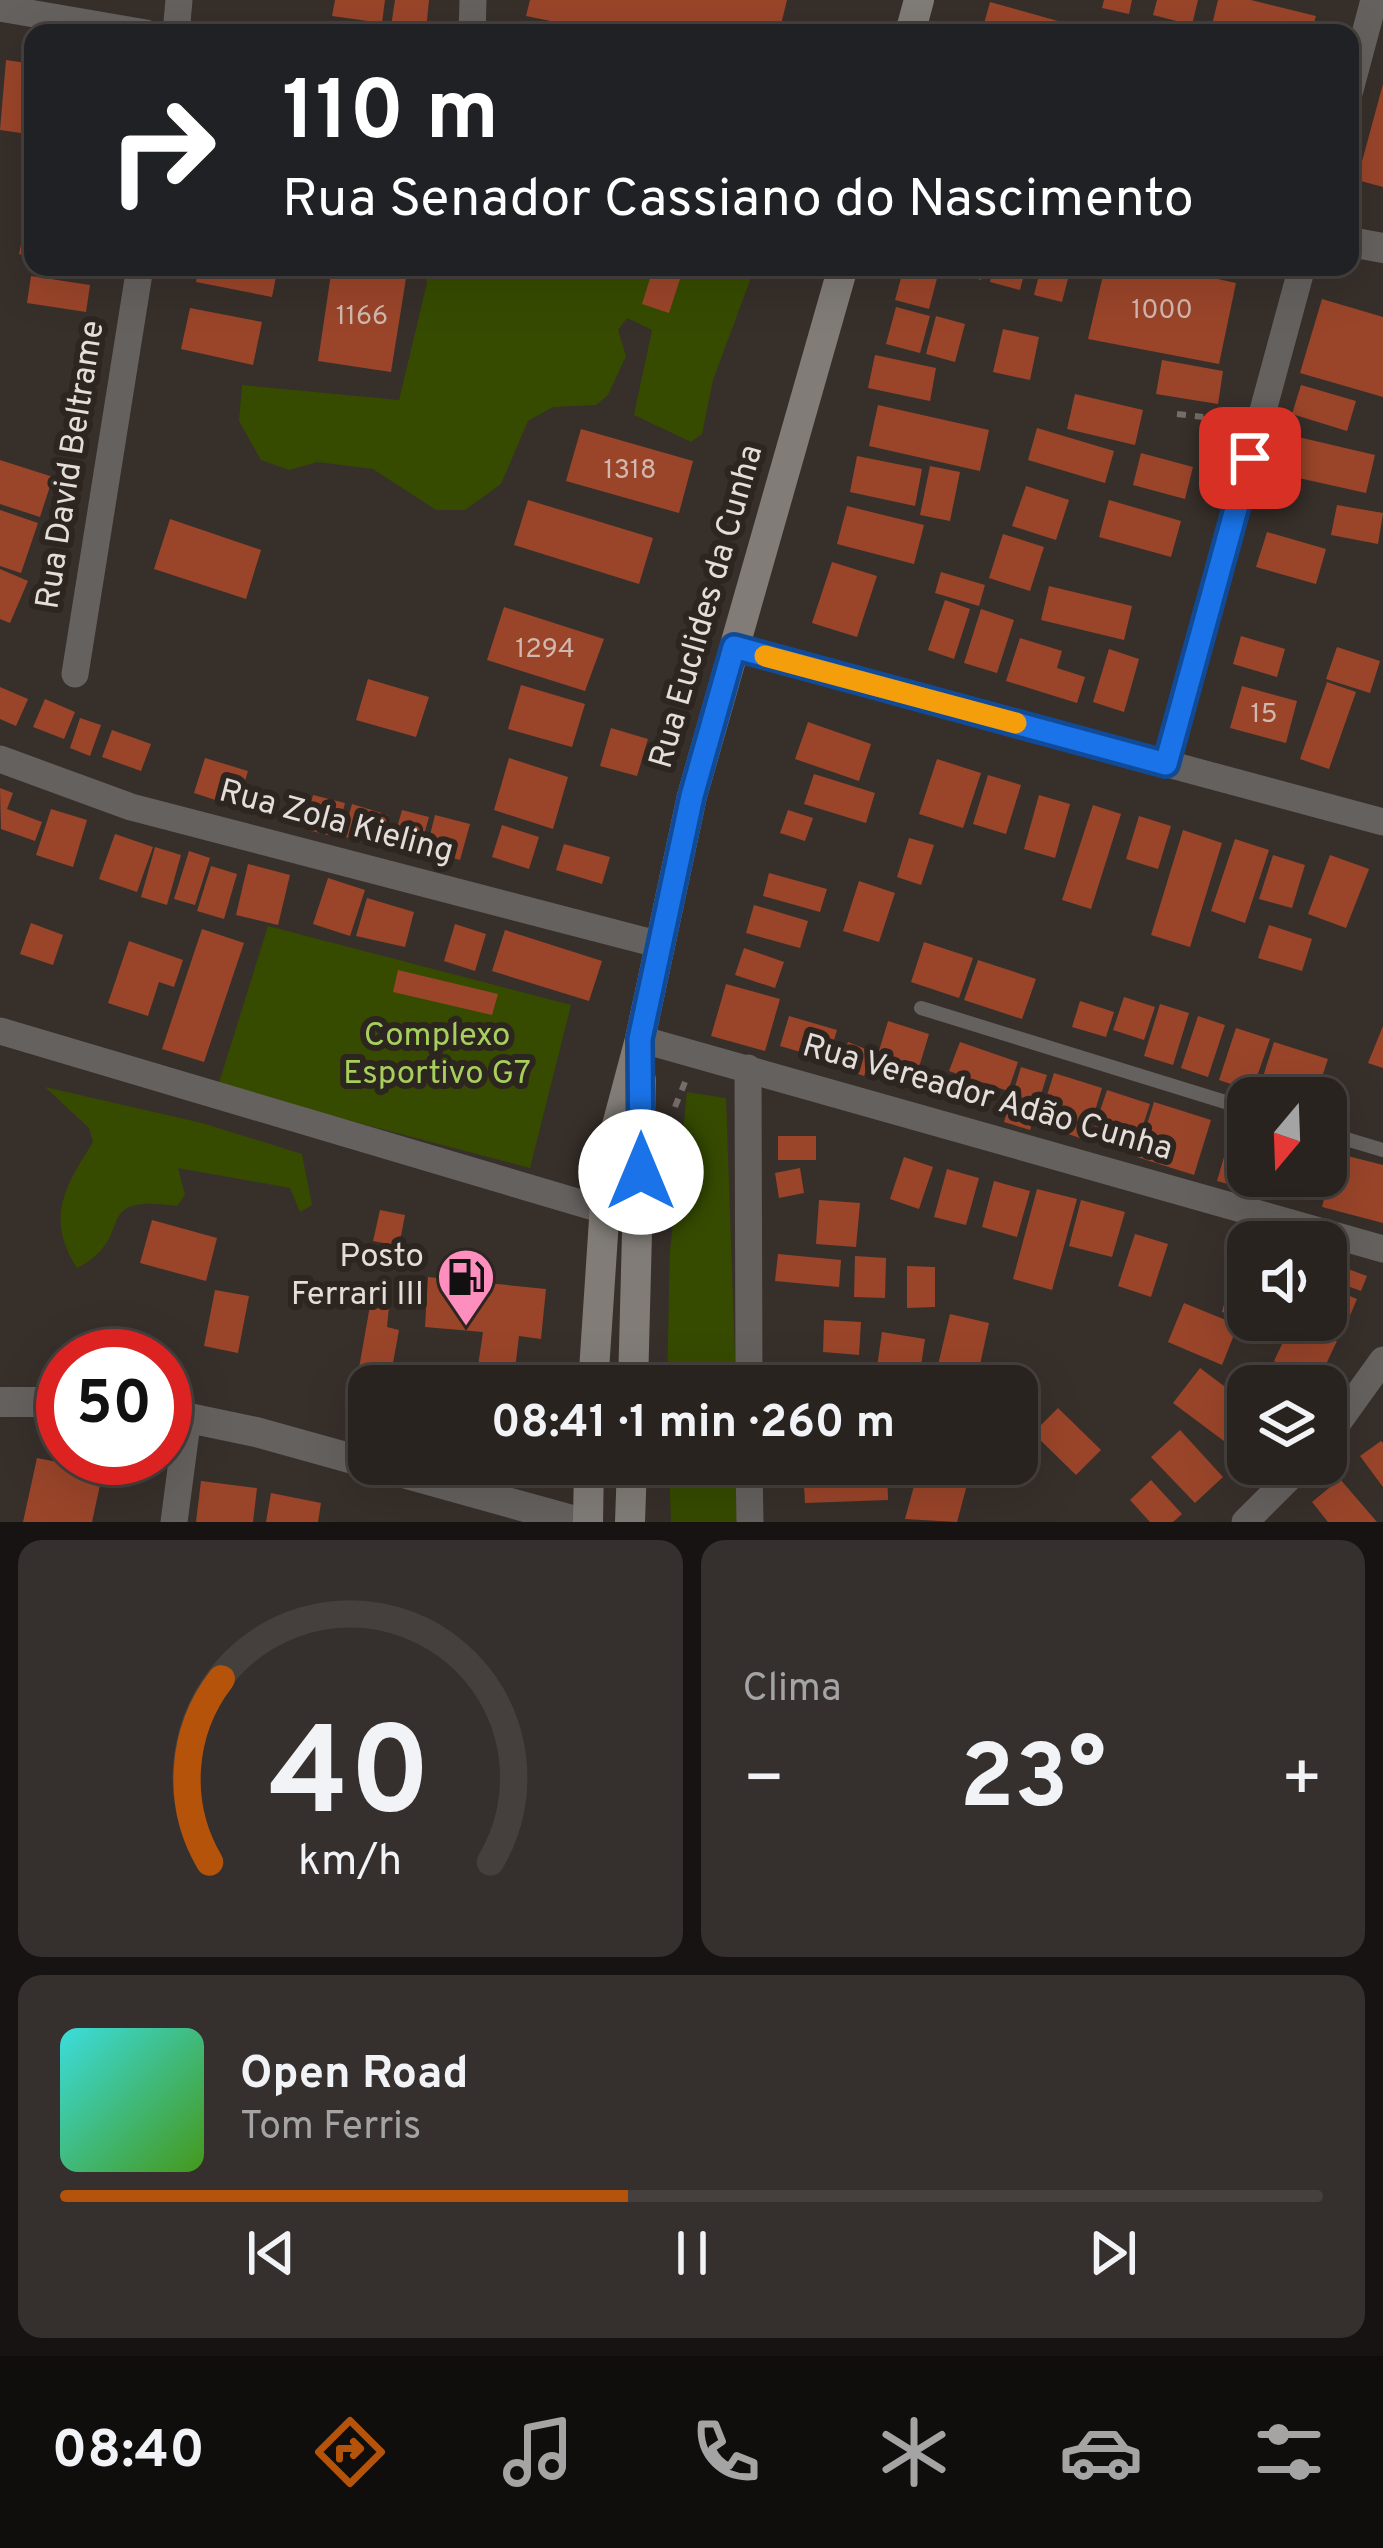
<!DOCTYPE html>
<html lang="pt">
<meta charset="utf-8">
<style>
:root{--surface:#292320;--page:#352f2d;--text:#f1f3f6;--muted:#a5a4a5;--line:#45403e;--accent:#b45309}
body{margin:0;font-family:Overpass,sans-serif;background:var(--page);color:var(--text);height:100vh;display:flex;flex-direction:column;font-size:45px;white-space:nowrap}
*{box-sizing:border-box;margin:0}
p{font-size:39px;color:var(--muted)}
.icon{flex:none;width:66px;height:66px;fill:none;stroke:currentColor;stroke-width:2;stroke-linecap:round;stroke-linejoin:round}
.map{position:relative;height:1522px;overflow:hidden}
.drawer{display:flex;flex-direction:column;gap:18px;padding:18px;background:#171312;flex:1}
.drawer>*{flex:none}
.banner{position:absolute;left:24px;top:24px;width:1335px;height:252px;border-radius:24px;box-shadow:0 12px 48px #0002,0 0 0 3px var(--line);background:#202124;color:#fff;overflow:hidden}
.needle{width:78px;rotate:199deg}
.fabs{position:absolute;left:1227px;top:1077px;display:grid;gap:24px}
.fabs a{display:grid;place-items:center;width:120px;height:120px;border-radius:24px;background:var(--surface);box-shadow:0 12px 48px #0002,0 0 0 3px var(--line);font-size:60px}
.speed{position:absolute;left:36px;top:1329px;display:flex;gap:24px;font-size:60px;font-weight:700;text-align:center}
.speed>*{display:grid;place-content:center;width:156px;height:156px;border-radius:50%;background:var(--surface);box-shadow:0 12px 48px #0002,0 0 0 3px var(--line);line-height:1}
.speed .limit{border:18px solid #d22;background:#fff;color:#111}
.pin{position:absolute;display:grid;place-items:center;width:102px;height:102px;color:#fff;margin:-51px;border-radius:24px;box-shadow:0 6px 18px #0006}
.me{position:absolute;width:132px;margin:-66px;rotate:0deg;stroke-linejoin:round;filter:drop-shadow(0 0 9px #0008)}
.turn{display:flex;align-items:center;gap:42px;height:252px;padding:0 60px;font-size:54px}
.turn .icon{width:156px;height:156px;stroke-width:2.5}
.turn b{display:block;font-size:84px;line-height:102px}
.big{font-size:90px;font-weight:700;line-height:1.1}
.drawer .card{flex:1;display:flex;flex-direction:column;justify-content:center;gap:18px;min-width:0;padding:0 42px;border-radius:24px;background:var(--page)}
.drawer .dial{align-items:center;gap:0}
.dial svg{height:312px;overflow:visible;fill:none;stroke:var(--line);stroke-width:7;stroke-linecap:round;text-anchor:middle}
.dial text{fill:var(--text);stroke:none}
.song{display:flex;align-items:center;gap:36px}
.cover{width:144px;height:144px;border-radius:18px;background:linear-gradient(135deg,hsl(180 70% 55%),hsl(100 70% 35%))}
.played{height:12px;border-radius:6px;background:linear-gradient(90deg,var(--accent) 45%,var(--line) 45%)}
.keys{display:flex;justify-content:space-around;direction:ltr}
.heat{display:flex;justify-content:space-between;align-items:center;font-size:66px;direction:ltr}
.drawer .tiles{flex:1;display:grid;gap:18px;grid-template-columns:1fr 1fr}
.card:last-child{grid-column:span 2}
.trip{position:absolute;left:348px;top:1365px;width:690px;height:120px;border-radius:24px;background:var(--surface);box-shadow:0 12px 48px #0002,0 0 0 3px var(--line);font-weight:700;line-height:120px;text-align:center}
.menu{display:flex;height:192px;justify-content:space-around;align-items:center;background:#100e0d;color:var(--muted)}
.menu .icon{width:84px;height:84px}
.menu .active{color:var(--accent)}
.menu b{font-size:54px;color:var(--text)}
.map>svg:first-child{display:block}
.green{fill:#364b00}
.building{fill:#9a452a}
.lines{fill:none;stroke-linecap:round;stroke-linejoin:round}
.path{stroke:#746d69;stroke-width:6;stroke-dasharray:9 9;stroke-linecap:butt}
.service{stroke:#65615e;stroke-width:14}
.minor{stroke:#65615e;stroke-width:27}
.tertiary{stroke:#65615e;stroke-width:30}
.secondary{stroke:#817c77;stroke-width:30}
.route-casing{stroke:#114b97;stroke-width:30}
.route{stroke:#1a73e8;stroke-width:21}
.slow{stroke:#f59e0b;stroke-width:21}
.labels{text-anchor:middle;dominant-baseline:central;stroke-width:12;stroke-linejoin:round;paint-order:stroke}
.number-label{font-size:27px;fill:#d1b8ae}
.street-label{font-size:33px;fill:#e3deda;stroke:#2d2520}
.park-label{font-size:33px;fill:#a6cf5b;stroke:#2d2520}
.poi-label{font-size:33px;fill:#e3deda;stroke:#2d2520;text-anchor:end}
</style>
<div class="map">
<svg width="1383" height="1522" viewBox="0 0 1383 1522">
<rect width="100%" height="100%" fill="#372f2a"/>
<g class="green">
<polygon points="423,267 755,267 713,380 702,434 691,442 634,415 652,330 627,318 618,330 626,356 608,395 596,405 553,407 528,421 501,484 465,510 436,510 373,469 317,462 289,470 261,460 239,421 242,385 399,400 427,283"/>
<polygon points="268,926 571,1005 530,1168 218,1086"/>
<path d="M45 1087 202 1123 302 1154 312 1205 300 1212 290 1188 178 1168 185 1195 177 1206C87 1193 139 1237 77 1268 45 1218 65 1187 93 1142L89 1128Z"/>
<polygon points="687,1092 726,1098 736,1386 667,1386 670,1251"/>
<polygon points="669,1464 736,1464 737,1522 671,1522"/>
</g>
<g class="building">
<polygon points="335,0 385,0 382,23 332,16"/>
<polygon points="395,0 429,0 426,30 391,26"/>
<polygon points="530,0 787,0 779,33 610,33 526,16"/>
<polygon points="1104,0 1132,0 1129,14 1102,8"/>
<polygon points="1157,0 1198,0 1192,25 1153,15"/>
<polygon points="1218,0 1251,0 1316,16 1311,33 1210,33"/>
<polygon points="990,2 1065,23 1062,33 1005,33 983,27"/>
<polygon points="6,60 33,64 28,134 0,130"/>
<polygon points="1383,84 1383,187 1357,180"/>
<polygon points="28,212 33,213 33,257 19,254"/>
<polygon points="199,267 278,267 272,297 196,282"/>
<polygon points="332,267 407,272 391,372 318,361"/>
<polygon points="904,267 940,267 929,309 895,300"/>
<polygon points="955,267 985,267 981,280 954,273"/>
<polygon points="994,267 1026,267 1020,290 990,282"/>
<polygon points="1041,267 1071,267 1062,302 1034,295"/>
<polygon points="1105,267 1163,267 1236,283 1219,364 1088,339"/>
<polygon points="653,269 681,276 669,313 642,304"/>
<polygon points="31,276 90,285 86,312 27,303"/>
<polygon points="1322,299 1383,317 1383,397 1300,373"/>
<polygon points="896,307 930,316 920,353 886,344"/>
<polygon points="190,308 262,322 253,365 181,349"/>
<polygon points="936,316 965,324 955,362 926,354"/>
<polygon points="1003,329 1039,337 1030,380 993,372"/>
<polygon points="875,355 936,368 930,401 868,388"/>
<polygon points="1162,360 1223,371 1218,404 1156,394"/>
<polygon points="1301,385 1356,401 1347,431 1292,414"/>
<polygon points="1075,394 1143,410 1135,445 1067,429"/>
<polygon points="878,405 989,430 980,471 869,446"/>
<polygon points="1037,428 1114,451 1105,483 1028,460"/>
<polygon points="581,429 693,461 679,513 566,481"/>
<polygon points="1294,436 1375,455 1366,493 1285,475"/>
<polygon points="1141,453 1193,467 1185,499 1133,485"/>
<polygon points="857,456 922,469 915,506 850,492"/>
<polygon points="0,460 53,477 40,517 0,504"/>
<polygon points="930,466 960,472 950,521 920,515"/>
<polygon points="1026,486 1069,500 1056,540 1012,526"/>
<polygon points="528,500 653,538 639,584 514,545"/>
<polygon points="1109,500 1181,521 1171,557 1099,537"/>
<polygon points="1337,505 1383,513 1378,544 1331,535"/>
<polygon points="847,506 924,525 914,564 837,544"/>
<polygon points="0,510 38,523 21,573 0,566"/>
<polygon points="170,519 261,550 246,599 154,569"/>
<polygon points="1267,532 1326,549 1316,584 1256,567"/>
<polygon points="1003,534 1044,547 1030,591 989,578"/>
<polygon points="832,562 877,576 857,637 812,623"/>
<polygon points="0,569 28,581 10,623 0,619"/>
<polygon points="941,572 985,585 979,606 935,593"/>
<polygon points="1049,586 1132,606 1124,640 1041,620"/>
<polygon points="945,600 970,609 954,659 928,650"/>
<polygon points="504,607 604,639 585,691 487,660"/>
<polygon points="981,609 1014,620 997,673 964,663"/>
<polygon points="1241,636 1285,649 1277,677 1233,664"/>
<polygon points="1020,638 1062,651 1057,668 1085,677 1077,703 1006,681"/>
<polygon points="1337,647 1380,661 1370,693 1326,679"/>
<polygon points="1109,649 1139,659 1124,712 1093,702"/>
<polygon points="368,679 429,697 416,737 356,720"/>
<polygon points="1327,682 1356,692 1329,769 1300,759"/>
<polygon points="521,685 585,704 572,747 508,729"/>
<polygon points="1242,686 1297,701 1286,743 1230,728"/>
<polygon points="0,687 28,699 16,726 0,719"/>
<polygon points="45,699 75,712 64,739 33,727"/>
<polygon points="80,718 101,725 90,756 70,748"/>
<polygon points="808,722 871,744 859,781 795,759"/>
<polygon points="611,728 648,739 637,776 600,766"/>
<polygon points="112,730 151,744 141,771 102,757"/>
<polygon points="205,758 248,771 237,807 194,793"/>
<polygon points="509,758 568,777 553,829 494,810"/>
<polygon points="937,759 981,773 963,828 919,814"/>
<polygon points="814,774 875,793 866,823 804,804"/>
<polygon points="988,775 1021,785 1006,834 973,824"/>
<polygon points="0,788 13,793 7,809 42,822 35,841 1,829"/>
<polygon points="313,795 345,803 336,837 304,829"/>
<polygon points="1039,795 1070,804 1055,858 1024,849"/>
<polygon points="352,804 388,815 379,847 343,836"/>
<polygon points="1093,805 1121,814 1091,909 1062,900"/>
<polygon points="51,809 87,820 73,867 36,855"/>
<polygon points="402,810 429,817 420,849 393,842"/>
<polygon points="788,810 813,818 805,841 780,833"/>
<polygon points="435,815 470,824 460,860 426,851"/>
<polygon points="1139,816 1171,826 1158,869 1126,859"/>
<polygon points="502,825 539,837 529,869 492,857"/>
<polygon points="1183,830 1222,843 1190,947 1151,935"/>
<polygon points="115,834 153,847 137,892 99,879"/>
<polygon points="909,838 934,845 921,885 897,877"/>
<polygon points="1235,839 1269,850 1245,923 1211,911"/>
<polygon points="564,844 610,857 602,884 556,870"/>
<polygon points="155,847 181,855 167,905 141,897"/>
<polygon points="189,851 210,858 195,905 174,899"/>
<polygon points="1273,855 1305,865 1292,908 1259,899"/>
<polygon points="1330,855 1369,869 1346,928 1308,914"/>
<polygon points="248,864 290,875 278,925 236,915"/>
<polygon points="211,866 237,874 224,919 197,911"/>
<polygon points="769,873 827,889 820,912 763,896"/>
<polygon points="328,878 365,890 350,936 313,924"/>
<polygon points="859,881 895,893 879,942 843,931"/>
<polygon points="367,898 414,912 405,947 356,936"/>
<polygon points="754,905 808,921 800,948 746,933"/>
<polygon points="31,923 63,935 53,965 20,954"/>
<polygon points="455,924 486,934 475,971 444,961"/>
<polygon points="1269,925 1312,939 1302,971 1258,958"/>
<polygon points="202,929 244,943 204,1062 162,1049"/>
<polygon points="505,930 602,961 589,1001 492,971"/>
<polygon points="129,941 183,960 174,987 159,982 148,1016 108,1003"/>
<polygon points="924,942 973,958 959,998 911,982"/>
<polygon points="744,948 784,962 775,988 735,975"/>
<polygon points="978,960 1036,979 1022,1019 964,1000"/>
<polygon points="398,970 498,994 492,1015 393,992"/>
<polygon points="726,984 780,999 765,1051 711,1036"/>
<polygon points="1124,997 1155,1007 1144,1040 1113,1030"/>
<polygon points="1080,1001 1114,1012 1106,1037 1072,1027"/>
<polygon points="1160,1004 1189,1013 1173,1065 1144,1056"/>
<polygon points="789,1016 837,1030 828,1060 780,1046"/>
<polygon points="1198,1016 1225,1025 1208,1077 1181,1068"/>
<polygon points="888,1021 929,1034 913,1087 872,1074"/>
<polygon points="1383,1026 1383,1068 1368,1063"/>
<polygon points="1236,1028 1270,1039 1252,1091 1219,1080"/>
<polygon points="848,1042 873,1052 864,1076 839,1067"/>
<polygon points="960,1042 1018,1062 1008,1091 949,1071"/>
<polygon points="1274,1042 1328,1059 1315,1098 1261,1083"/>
<polygon points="1021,1067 1047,1075 1030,1130 1004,1122"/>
<polygon points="1054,1073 1102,1088 1086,1140 1038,1124"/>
<polygon points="1107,1090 1150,1104 1134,1152 1091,1138"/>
<polygon points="1154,1102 1211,1120 1194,1175 1137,1157"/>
<rect x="778" y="1136" width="38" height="24"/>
<polygon points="1228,1143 1248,1148 1248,1176 1257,1176 1253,1191 1217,1181"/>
<polygon points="1336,1153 1383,1165 1383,1223 1322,1207"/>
<polygon points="904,1157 933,1167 919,1209 890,1199"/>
<polygon points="800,1168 804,1193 779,1198 775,1173"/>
<polygon points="947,1169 979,1178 966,1225 934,1217"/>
<polygon points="1261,1176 1288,1176 1281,1199 1256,1191"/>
<polygon points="994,1181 1030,1191 1017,1237 982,1227"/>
<polygon points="1037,1189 1077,1199 1052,1290 1013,1279"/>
<polygon points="819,1200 860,1203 856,1247 816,1244"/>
<polygon points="1081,1200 1125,1212 1112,1257 1069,1246"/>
<polygon points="380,1210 405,1215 399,1246 373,1241"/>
<polygon points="152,1220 217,1238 206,1281 140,1263"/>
<polygon points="1135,1234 1168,1244 1151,1297 1118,1286"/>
<polygon points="778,1254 841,1260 839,1287 775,1281"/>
<polygon points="855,1256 886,1258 885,1298 854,1297"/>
<polygon points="1236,1260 1248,1263 1248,1319 1222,1312"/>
<polygon points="1329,1262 1367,1276 1361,1291 1326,1278"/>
<polygon points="907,1266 935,1267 935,1307 907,1308"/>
<polygon points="428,1277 546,1289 541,1339 519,1336 513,1386 475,1386 483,1332 425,1327"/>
<polygon points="1326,1286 1357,1299 1349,1318 1326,1309"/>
<polygon points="215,1290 249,1296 238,1353 204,1346"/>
<polygon points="371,1300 389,1307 387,1327 399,1330 393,1363 461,1386 356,1385"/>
<polygon points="1184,1303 1238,1325 1222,1365 1168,1342"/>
<polygon points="950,1314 989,1323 978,1374 938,1365"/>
<polygon points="824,1320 861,1322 859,1355 823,1352"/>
<polygon points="1293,1321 1337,1341 1318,1381 1274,1361"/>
<polygon points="882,1332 925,1339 920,1373 877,1367"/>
<polygon points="1200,1368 1248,1404 1248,1459 1173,1403"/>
<polygon points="1058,1408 1101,1450 1076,1475 1033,1433"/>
<polygon points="1180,1430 1223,1477 1195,1503 1151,1457"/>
<polygon points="1381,1441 1383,1443 1383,1487 1360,1456"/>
<polygon points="37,1458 103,1471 92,1522 23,1522"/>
<polygon points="920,1464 971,1470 957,1522 905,1519"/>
<polygon points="887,1465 888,1500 805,1503 803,1468"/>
<polygon points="1340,1479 1377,1522 1328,1522 1312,1502"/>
<polygon points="1151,1480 1182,1514 1173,1522 1150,1522 1130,1500"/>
<polygon points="201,1481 257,1488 253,1522 196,1522"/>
<polygon points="271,1493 321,1503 318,1522 266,1522"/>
</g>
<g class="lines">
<g class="path">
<polyline points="1177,414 1203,417 1226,410"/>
<polyline points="675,1107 685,1082"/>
</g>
<g class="service">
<polyline points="921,1008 1248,1109"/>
<polyline points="1326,1133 1383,1150"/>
</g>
<g class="minor">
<polyline points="0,8 146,33"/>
<polyline points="176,33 179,0"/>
<polyline points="472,33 473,0"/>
<polyline points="1350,90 1374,0"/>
<polyline points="734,647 1383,822"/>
<polyline points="75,674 140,267"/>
<polyline points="0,759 131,807 657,944"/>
<polyline points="1167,764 1302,267"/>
<polyline points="0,1031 604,1210"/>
<polyline points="640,1039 1383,1249"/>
<polyline points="748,1068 749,1386"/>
<polyline points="1326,1439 1383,1360"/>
<polyline points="749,1464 750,1522"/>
<polyline points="174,1522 188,1416"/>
<polyline points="1245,1522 1303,1464"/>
</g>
<g class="tertiary">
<polyline points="1350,242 1383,248"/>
<polyline points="0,1402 63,1402"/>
<polyline points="165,1413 256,1432 579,1522"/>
</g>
<g class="secondary">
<polyline points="910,33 919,0"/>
<polyline points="593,1386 608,1159 640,1039 692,796 843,267"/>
<polyline points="633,1386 641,1080"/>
<polyline points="588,1522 589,1464"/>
<polyline points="630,1522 632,1464"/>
</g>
</g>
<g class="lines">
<defs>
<polyline id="route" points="641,1172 640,1039 692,796 734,647 1166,764 1250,458"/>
</defs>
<use href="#route" class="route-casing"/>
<use href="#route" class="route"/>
<polyline class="slow" points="765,656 1016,723"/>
</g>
<defs>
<symbol id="fuel-pin" viewBox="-11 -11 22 30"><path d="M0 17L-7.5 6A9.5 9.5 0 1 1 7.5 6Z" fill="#fd8ebe" stroke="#2d2520"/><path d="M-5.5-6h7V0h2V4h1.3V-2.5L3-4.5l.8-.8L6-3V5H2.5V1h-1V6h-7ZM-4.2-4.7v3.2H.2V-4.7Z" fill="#111"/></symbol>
</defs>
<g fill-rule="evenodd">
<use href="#fuel-pin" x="433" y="1244" width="66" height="90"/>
</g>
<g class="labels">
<g class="number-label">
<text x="1162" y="311">1000</text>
<text x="362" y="317">1166</text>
<text x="630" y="471">1318</text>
<text x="545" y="650">1294</text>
<text x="1264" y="715">15</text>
</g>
<g class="street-label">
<text transform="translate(72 465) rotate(-81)">Rua David Beltrame</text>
<text transform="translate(708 607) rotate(-74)">Rua Euclides da Cunha</text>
<text transform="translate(336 823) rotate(15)">Rua Zola Kieling</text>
<text transform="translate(987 1099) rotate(16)">Rua Vereador Adão Cunha</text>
</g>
<g class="park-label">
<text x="437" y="1037">Complexo<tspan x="437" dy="38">Esportivo G7</tspan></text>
</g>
<g class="poi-label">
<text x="424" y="1258">Posto<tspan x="424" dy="38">Ferrari III</tspan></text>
</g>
</g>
</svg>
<div class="fabs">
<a><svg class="needle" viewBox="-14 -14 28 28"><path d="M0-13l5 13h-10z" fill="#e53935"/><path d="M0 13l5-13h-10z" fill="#a5a4a5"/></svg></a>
<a><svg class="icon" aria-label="sound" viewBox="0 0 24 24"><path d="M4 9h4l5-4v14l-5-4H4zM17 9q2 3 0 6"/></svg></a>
<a><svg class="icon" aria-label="layers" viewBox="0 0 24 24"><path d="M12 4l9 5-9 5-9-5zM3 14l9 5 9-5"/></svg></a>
</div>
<div class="speed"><div class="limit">50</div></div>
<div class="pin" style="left:1250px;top:458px;background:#d93025"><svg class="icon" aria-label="arrive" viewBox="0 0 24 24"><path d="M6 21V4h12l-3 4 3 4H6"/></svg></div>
<svg class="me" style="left:641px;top:1172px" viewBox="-20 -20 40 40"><circle r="19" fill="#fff"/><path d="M0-13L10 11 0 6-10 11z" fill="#1a73e8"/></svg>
<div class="trip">08:41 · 1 min · 260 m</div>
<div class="banner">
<div class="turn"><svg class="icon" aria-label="right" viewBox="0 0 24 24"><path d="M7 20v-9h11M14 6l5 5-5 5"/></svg><div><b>110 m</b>Rua Senador Cassiano do Nascimento</div></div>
</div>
</div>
<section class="drawer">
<div class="tiles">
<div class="card dial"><svg viewBox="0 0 100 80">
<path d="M14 69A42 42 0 1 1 86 69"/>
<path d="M14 69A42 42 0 0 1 17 22" stroke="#b45309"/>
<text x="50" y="56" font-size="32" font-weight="700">40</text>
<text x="50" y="72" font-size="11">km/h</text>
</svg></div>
<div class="card"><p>Clima</p>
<div class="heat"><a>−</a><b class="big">23°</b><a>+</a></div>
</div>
<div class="card">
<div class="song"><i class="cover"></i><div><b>Open Road</b><p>Tom Ferris</p></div></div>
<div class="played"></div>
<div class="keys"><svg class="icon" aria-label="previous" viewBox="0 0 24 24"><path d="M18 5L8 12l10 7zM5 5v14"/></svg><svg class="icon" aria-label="pause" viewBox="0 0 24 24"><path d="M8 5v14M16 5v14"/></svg><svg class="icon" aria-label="next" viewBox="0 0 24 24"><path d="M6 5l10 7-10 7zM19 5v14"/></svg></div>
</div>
</div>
</section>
<nav class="menu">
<b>08:40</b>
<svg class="icon active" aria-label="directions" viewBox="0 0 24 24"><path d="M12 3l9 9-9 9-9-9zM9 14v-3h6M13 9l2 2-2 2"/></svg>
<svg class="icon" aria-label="music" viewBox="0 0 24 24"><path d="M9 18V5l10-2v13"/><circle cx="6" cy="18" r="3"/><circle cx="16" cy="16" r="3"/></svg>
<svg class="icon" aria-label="phone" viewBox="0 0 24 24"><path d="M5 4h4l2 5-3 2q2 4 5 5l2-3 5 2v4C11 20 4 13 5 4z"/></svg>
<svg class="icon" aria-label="climate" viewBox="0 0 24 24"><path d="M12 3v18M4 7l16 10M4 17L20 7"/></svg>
<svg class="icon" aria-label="car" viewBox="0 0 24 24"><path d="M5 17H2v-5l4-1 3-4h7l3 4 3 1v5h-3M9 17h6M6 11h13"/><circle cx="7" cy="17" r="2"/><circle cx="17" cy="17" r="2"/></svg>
<svg class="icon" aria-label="filters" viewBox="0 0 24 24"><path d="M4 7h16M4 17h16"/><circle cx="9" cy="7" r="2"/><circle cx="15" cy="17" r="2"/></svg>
</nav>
